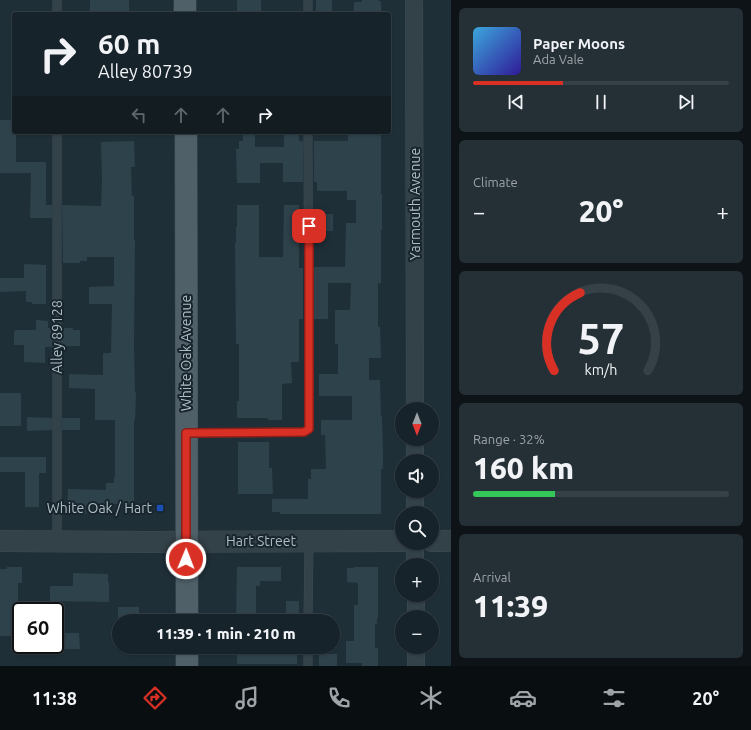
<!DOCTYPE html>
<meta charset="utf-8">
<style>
:root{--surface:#17232a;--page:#242f36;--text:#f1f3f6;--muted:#9ea4a8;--line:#364047;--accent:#d93025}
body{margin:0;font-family:Ubuntu,sans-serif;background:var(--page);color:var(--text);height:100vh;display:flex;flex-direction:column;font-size:15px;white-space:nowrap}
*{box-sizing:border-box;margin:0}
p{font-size:13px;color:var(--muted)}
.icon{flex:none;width:22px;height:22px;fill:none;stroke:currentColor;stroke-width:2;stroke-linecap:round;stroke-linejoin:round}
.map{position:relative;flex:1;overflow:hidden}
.drawer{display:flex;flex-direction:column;gap:8px;padding:8px;background:#0d1317;width:300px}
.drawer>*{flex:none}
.top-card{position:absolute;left:12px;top:12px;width:379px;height:122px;border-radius:4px;box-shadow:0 1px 3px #0004,0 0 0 1px var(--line);background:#17232a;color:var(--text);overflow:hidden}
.needle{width:26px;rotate:180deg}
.tools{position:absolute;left:395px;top:402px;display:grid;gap:8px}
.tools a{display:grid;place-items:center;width:44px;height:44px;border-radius:50%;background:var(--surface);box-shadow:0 1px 3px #0004,0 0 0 1px var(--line);font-size:20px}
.speed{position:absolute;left:12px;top:602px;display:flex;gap:8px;font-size:20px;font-weight:700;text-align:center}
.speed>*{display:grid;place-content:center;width:52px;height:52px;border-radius:50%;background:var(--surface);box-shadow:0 1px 3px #0004,0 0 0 1px var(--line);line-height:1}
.speed .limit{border:2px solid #111;border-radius:6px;background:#fff;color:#111}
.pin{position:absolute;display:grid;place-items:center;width:34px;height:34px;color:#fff;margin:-17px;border-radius:8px;box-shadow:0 2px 6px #0006}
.me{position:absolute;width:44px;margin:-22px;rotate:1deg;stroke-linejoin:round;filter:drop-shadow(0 0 3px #0008)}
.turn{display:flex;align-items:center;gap:14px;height:84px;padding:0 20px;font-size:18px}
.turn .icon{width:52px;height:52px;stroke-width:2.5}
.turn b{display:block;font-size:28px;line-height:34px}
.lanes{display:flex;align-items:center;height:38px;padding:0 20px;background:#0003;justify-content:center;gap:20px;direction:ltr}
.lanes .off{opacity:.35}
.big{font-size:30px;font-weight:800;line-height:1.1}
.drawer .card{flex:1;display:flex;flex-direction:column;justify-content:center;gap:6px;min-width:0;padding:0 14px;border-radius:6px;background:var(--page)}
.drawer .dial{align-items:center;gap:0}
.dial svg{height:104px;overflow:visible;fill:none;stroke:var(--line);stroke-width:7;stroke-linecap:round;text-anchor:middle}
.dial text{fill:var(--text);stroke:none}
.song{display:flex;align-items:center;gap:12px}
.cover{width:48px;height:48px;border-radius:6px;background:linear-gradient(135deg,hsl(200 70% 55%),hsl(250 70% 35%))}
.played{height:4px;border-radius:2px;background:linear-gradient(90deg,var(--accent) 35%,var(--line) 35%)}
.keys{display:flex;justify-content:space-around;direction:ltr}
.heat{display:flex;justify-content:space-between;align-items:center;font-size:22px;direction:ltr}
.charge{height:6px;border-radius:3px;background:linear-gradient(90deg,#34c759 32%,var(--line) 0)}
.trip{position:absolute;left:112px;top:614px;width:228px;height:40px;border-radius:20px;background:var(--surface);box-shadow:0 1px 3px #0004,0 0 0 1px var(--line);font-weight:800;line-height:40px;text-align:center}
.tabs{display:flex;height:64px;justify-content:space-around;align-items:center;background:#090e11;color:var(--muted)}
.tabs .icon{width:28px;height:28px}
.tabs .on{color:var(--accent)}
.tabs b{font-size:18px;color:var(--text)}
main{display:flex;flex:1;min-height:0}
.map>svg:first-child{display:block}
.building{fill:#2e424c}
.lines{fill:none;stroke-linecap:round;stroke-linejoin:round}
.service-casing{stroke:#3f4c55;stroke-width:9}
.minor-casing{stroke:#3f4c55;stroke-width:18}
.tertiary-casing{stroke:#3f4c55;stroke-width:22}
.primary-casing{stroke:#3f4c55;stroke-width:23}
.service{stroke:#334148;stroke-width:8}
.minor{stroke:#334148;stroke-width:17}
.tertiary{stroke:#334148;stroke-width:21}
.primary{stroke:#506069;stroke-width:22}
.route-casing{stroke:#8d1f18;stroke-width:10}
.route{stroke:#d93025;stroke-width:7}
.transit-dot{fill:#1a4fb4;stroke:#18252d;stroke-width:1.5}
.labels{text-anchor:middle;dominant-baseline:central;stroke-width:4;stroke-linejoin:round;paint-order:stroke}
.street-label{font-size:14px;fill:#adbcc5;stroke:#18252d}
.poi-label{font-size:14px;fill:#adbcc5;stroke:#18252d;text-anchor:end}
</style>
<main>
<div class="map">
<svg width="451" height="666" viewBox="0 0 451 666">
<rect width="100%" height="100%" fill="#1f2f38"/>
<g class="building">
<rect x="90" y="0" width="39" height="14"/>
<polygon points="237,0 261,0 261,13 259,13 259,14 237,14"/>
<rect x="316" y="0" width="16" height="12"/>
<polygon points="362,0 378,0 378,1 381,1 381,14 354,14 354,2 362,2"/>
<polygon points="0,120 12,120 12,124 13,124 13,132 16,132 16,162 46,162 46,205 52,205 52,218 30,218 31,173 0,173"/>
<polygon points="348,132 381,132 381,194 382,194 382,230 381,230 381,283 378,283 378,327 380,327 381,358 369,358 369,380 380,380 381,416 382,416 383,455 383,469 381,469 381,514 280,514 280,512 272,512 272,499 308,499 308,479 311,479 311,469 326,469 325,435 321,435 321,420 352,420 352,396 319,396 319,374 338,374 338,344 335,344 335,310 350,310 351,283 328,283 328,319 314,319 314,267 345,267 346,223 356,223 356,200 347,200 347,191 317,191 317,182 314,182 314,141 348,141"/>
<polygon points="284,133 299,133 299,141 303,141 303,182 283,182 283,163 260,163 260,183 237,183 236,149 239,149 239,141 243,141 243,135 255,135 255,147 284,147"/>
<polygon points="134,141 135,167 131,167 132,196 134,196 134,240 135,240 134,346 135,392 136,392 135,420 134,420 134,504 98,504 98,506 86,506 86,514 67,514 68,489 106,490 106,483 114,483 114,477 115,477 115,420 95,420 95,389 69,388 69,374 103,375 103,353 111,353 112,304 89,304 89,287 114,286 114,257 87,257 87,261 80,261 80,263 63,263 62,205 101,206 102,181 101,142"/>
<polygon points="237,205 259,205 259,257 283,257 284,205 299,205 299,214 303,214 303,231 299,231 299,268 303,268 303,319 299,319 299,362 291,362 292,383 282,384 282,420 268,420 268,418 237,418 237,401 239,401 239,344 236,344 235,243 236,243 236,227 237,227"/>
<rect x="314" y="214" width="19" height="17"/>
<polygon points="24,264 46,265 46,304 32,304 32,302 26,302 26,291 0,292 0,278 24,278"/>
<polygon points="36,320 48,321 48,328 52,328 52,347 45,347 45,363 24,362 24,345 14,345 14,332 15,332 15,330 36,330"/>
<polygon points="62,328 73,328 73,330 80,330 80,346 62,346"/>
<rect x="0" y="393" width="21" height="33"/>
<polygon points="27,417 52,418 52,430 27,431"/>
<rect x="62" y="418" width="18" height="12"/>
<polygon points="238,442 269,442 269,468 272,468 273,494 238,494"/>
<polygon points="0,457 46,457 46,473 39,473 39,507 25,507 25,472 0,472"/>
<polygon points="7,567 22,567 22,583 18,583 18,619 21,619 21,636 0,636 0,569 7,569"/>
<polygon points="237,567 281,567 281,581 260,581 260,586 256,586 256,621 236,621"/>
<polygon points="354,567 378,567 378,618 377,618 377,624 375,624 375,648 378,648 378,666 362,666 362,663 346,663 346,641 354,641 354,605 358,605 358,583 347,582 347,568 354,568"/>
<polygon points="73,573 108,574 108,582 109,583 109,602 50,601 50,586 73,586"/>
<rect x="286" y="601" width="13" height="14"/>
<rect x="118" y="607" width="21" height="14"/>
<polygon points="64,633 79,633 80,649 64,649"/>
<polygon points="237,647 273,647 273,649 297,649 297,664 237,664"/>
<rect x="319" y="654" width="18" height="12"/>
</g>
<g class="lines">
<defs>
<g id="service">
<polyline points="57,0 57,14"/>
<polyline points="308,0 308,14"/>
<polyline points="57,132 57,540"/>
<polyline points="187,433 305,432 309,429 308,132"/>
<polyline points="308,621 309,542"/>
<polyline points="308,666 308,647"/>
</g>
<g id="minor">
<polyline points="414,0 415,409"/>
<polyline points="415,439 415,461"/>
<polyline points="415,491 415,513"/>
<polyline points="415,543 415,565"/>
<polyline points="416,595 416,617"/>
<polyline points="416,647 416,666"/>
</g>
<g id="tertiary">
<polyline points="0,541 148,542 402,541"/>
<polyline points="432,541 451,541"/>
</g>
<g id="primary">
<polyline points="185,0 185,14"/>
<polyline points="186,132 187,621"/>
<polyline points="187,647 187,666"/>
</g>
</defs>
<use href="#service" class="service-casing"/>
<use href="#minor" class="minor-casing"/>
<use href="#tertiary" class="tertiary-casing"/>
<use href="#primary" class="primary-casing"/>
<use href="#service" class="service"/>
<use href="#minor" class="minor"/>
<use href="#tertiary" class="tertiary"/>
<use href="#primary" class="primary"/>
</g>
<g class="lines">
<defs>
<polyline id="route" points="186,559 186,433 304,432 309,429 309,226"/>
</defs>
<use href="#route" class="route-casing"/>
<use href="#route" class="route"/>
</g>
<rect class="transit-dot" x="156" y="504" width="8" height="8" rx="2"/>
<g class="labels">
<g class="street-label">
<text transform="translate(415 204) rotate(-90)">Yarmouth Avenue</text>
<text transform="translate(57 337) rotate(-90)">Alley 89128</text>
<text transform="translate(186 353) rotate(-90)">White Oak Avenue</text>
<text x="261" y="541">Hart Street</text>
</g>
<g class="poi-label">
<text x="152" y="508">White Oak / Hart</text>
</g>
</g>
</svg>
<div class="tools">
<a><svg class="needle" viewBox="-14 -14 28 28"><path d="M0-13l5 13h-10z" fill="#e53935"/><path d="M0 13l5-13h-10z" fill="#9ea4a8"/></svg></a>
<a><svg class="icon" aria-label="sound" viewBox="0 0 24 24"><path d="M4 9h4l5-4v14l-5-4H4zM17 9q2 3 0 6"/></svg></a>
<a><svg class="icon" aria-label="search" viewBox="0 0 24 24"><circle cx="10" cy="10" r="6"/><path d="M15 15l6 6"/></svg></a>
<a>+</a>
<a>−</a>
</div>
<div class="speed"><div class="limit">60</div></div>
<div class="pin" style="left:309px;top:226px;background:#d93025"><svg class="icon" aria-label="arrive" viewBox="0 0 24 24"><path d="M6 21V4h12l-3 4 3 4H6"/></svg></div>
<svg class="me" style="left:186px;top:559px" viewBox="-20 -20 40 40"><circle r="17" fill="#d93025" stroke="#fff" stroke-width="3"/><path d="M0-11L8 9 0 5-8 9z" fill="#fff"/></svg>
<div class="trip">11:39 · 1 min · 210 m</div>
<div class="top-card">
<div class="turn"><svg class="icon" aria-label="right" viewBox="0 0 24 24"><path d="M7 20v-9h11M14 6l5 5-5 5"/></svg><div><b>60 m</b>Alley 80739</div></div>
<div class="lanes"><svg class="icon off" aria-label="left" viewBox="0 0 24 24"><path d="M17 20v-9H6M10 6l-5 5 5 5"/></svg><svg class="icon off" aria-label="ahead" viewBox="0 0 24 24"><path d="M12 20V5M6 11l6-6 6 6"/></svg><svg class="icon off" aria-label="ahead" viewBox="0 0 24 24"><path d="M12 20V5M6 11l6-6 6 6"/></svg><svg class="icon" aria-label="right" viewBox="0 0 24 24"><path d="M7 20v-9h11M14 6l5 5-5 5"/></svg></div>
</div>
</div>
<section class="drawer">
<div class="card">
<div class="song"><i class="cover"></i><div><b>Paper Moons</b><p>Ada Vale</p></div></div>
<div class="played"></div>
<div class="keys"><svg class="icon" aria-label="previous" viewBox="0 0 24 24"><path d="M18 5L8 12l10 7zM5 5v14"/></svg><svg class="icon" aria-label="pause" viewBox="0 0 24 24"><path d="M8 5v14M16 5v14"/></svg><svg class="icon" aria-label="next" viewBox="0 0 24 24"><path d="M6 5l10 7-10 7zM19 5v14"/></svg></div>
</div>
<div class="card"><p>Climate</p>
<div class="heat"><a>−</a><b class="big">20°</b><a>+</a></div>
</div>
<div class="card dial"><svg viewBox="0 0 100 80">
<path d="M14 69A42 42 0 1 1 86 69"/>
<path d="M14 69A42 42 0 0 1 34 9" stroke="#d93025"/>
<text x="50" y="56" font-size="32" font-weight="700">57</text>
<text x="50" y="72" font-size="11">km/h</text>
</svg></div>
<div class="card"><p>Range · 32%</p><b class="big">160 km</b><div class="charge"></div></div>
<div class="card"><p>Arrival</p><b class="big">11:39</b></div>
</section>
</main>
<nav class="tabs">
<b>11:38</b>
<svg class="icon on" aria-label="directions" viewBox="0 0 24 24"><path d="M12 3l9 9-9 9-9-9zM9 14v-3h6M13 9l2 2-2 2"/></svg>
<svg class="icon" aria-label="music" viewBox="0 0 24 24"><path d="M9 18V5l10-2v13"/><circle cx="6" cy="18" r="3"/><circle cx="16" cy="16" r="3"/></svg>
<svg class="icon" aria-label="phone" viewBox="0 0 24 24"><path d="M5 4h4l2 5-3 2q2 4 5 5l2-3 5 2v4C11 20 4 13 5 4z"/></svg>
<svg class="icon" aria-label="climate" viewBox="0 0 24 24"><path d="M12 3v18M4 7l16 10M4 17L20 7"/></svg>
<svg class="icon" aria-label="car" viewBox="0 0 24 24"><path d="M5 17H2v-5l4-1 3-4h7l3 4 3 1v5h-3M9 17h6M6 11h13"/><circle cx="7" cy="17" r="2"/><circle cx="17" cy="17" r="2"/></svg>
<svg class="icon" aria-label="filters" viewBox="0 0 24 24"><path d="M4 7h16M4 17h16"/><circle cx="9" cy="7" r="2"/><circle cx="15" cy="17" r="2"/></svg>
<b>20°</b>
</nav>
